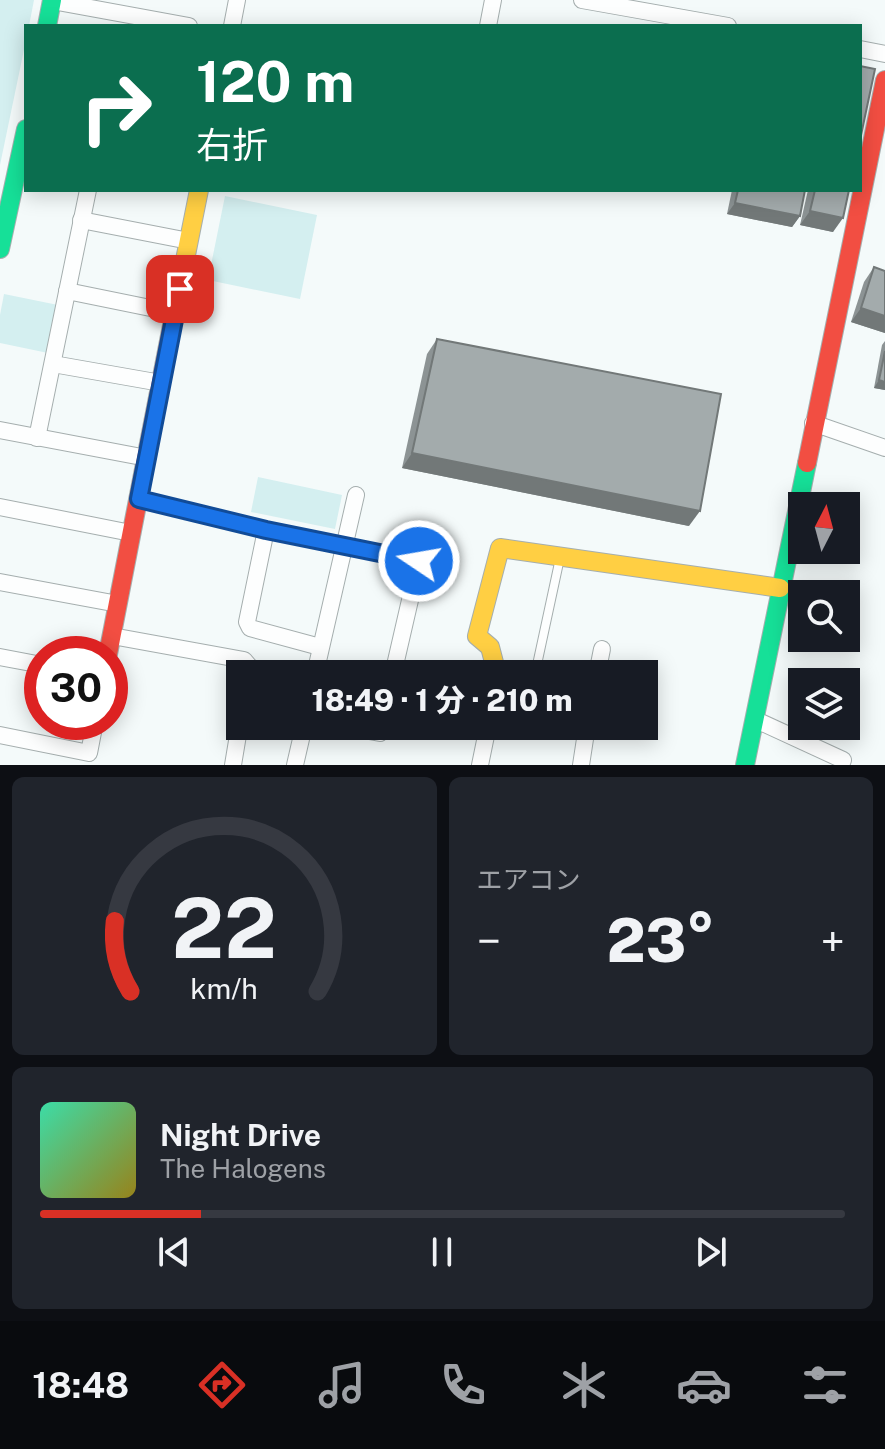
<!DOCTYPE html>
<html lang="ja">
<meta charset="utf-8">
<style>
:root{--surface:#171b24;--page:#20242c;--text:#f1f3f6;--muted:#9ea1a6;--line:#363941;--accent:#d93025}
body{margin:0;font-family:"Public Sans","Noto Sans JP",sans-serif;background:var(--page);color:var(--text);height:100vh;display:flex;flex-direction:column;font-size:30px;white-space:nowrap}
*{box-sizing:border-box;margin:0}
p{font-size:26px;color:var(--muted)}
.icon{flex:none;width:44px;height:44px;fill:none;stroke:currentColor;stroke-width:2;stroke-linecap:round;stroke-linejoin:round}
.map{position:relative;height:765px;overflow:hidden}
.drawer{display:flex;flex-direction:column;gap:12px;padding:12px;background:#0d0f14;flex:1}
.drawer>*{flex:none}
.top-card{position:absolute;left:24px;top:24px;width:838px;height:168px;border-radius:0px;box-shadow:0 4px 20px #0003;background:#0b6e4f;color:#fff;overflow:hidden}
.needle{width:52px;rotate:6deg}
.tools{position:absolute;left:788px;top:492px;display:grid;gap:16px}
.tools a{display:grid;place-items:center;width:72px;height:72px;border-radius:0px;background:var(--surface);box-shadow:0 4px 20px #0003;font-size:40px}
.speed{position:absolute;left:24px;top:636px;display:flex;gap:16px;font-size:40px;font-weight:700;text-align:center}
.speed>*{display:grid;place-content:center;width:104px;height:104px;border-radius:50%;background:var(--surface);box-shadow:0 4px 20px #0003;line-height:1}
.speed .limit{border:12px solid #d22;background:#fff;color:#111}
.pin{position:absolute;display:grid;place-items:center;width:68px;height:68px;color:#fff;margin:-34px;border-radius:16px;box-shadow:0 4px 12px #0006}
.me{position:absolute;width:88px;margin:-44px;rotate:282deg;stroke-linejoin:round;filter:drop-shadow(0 0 6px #0008)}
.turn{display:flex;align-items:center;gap:28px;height:168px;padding:0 40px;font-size:36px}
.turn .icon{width:104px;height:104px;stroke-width:2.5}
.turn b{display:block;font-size:56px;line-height:68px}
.big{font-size:60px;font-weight:800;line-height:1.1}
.drawer .card{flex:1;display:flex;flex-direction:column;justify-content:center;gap:12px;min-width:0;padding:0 28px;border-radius:12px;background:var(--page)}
.drawer .dial{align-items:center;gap:0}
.dial svg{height:208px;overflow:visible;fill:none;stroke:var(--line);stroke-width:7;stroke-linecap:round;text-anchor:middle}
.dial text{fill:var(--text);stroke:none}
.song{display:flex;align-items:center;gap:24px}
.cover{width:96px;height:96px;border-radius:12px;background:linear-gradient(135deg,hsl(160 70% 55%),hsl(50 70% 35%))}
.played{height:8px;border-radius:4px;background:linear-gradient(90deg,var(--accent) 20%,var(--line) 20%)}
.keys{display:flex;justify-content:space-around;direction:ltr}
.heat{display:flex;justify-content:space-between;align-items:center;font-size:44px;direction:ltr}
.drawer .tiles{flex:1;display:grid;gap:12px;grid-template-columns:1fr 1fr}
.card:last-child{grid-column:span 2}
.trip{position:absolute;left:226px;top:660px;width:432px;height:80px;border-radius:0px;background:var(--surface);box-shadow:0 4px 20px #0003;font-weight:800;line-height:80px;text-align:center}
.tab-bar{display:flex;height:128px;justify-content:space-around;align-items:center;background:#090b0e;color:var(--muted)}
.tab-bar .icon{width:56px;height:56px}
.tab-bar .selected{color:var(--accent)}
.tab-bar b{font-size:36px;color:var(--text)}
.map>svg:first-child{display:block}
.green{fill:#d4eff0}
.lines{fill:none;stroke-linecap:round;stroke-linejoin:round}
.lane-casing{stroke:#a5aeae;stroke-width:10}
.street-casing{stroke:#a5aeae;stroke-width:18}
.fast-casing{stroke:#a5aeae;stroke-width:20}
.slow-casing{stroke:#a5aeae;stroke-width:20}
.jam-casing{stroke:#a5aeae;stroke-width:20}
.lane{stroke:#fdfefe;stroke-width:8}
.street{stroke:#fdfefe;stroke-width:16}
.fast{stroke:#16e098;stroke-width:18}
.slow{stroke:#ffcf43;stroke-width:18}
.jam{stroke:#f24e42;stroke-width:18}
.wall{fill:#8c9394}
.shaded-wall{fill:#727878}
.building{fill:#a3abac;stroke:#727878;stroke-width:2}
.route-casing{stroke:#114b97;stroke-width:20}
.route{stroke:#1a73e8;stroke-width:14}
</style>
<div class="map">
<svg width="885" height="765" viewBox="0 0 885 765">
<rect width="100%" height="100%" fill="#f4fafa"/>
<g class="green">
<polygon points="0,0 34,0 29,26 26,26 26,40 0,165"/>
<polygon points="225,196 317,215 300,299 208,280"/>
<polygon points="4,294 58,305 48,353 0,343 0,315"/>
<polygon points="258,477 342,495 335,529 251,512"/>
</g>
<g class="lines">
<defs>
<polyline id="lane" points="535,674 560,558"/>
<g id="street">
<polyline points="582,0 728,26"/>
<polyline points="52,1 189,26"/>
<polyline points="232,26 237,0"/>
<polyline points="488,26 493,0"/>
<polyline points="860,49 885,54"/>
<polyline points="81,220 189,241"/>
<polyline points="67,291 175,313"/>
<polyline points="53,364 161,383"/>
<polyline points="813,423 885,448"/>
<polyline points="0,430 147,458"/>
<polyline points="37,438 88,190"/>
<polyline points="139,499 266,530 419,561 393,674"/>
<polyline points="0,507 131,533"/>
<polyline points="266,530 247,622 250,628 320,647"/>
<polyline points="0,582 118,604"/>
<polyline points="112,636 244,660 250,667 249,674"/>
<polyline points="0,657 42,665"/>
<polyline points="315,674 356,495"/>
<polyline points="597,674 602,649"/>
<polyline points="754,719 843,760 841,765"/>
<polyline points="342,726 380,733 382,726"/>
<polyline points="0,735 89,753 95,722"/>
<polyline points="233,765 240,723"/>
<polyline points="295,765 304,726"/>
<polyline points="480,765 488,726"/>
<polyline points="581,765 587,726"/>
</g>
<g id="fast">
<polyline points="47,26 52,0"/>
<polyline points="0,249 26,129"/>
<polyline points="745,765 807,463"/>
</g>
<g id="slow">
<polyline points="175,310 199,190"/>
<polyline points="497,674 490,647 477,636 500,548 780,588"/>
</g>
<g id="jam">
<polyline points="807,463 885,80"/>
<polyline points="108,654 175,310"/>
</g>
</defs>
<use href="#lane" class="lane-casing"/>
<use href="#street" class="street-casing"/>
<use href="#fast" class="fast-casing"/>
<use href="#slow" class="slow-casing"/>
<use href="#jam" class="jam-casing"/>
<use href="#lane" class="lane"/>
<use href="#street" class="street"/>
<use href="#fast" class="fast"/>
<use href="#slow" class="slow"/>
<use href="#jam" class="jam"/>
</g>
<g class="wall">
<polygon points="732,190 805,190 800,216 792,227 727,214"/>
<polygon points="808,190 849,190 833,232 800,225"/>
<polygon points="874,267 885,271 885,333 851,322 864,282"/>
<polygon points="437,339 689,526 402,468 427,354"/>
<polygon points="885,341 885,390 874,388 882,345"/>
</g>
<g class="shaded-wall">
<polygon points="735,203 800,216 792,227 727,214"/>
<polygon points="810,211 843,218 833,232 800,225"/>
<polygon points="861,308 885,316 885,333 851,322"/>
<polygon points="879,380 885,382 885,390 874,388"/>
<polygon points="412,453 700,511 689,526 402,468"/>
</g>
<g class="building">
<polygon points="860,66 875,69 860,140"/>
<polygon points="738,190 805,190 800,216 735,203"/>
<polygon points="815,190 849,190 843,218 810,211"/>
<polygon points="874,267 885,271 885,316 861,308"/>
<polygon points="437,339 721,394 700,511 412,453"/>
<polygon points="885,351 885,382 879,380"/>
</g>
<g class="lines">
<defs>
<polyline id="route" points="180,289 139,499 266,530 419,561"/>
</defs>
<use href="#route" class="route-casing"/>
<use href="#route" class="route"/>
</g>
</svg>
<div class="tools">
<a><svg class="needle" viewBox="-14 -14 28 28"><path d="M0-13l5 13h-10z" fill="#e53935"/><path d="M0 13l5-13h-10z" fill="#9ea1a6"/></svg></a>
<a><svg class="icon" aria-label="search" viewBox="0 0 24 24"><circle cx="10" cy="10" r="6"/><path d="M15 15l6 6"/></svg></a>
<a><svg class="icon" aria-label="layers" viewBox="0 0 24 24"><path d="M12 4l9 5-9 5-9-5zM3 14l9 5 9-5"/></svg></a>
</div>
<div class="speed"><div class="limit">30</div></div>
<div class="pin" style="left:180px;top:289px;background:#d93025"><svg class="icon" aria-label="arrive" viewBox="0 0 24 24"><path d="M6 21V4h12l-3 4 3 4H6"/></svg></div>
<svg class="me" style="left:419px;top:561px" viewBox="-20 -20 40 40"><circle r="17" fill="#1a73e8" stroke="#fff" stroke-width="3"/><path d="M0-11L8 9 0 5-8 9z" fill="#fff"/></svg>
<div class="trip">18:49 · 1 分 · 210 m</div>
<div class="top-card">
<div class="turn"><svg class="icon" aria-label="right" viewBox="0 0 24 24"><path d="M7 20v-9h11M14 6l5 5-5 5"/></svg><div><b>120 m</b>右折</div></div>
</div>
</div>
<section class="drawer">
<div class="tiles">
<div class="card dial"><svg viewBox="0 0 100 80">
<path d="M14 69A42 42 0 1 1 86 69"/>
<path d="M14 69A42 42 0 0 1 8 42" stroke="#d93025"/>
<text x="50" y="56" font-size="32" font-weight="700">22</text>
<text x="50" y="72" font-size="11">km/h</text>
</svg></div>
<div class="card"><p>エアコン</p>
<div class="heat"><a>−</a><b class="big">23°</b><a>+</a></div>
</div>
<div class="card">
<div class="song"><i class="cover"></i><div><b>Night Drive</b><p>The Halogens</p></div></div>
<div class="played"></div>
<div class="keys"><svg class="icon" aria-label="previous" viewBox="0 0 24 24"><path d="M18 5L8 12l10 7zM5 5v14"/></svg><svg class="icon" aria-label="pause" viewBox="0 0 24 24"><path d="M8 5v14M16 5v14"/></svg><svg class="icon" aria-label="next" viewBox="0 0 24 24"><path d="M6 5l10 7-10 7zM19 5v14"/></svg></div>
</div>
</div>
</section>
<nav class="tab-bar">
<b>18:48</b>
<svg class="icon selected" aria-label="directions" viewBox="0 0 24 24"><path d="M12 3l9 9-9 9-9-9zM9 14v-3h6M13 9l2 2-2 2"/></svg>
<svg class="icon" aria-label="music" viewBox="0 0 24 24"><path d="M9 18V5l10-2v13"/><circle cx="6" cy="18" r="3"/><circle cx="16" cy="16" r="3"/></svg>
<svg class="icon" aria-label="phone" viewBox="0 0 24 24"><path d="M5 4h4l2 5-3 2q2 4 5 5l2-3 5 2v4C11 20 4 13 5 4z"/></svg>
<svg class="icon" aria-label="climate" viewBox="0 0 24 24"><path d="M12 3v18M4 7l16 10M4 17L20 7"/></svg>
<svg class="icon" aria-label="car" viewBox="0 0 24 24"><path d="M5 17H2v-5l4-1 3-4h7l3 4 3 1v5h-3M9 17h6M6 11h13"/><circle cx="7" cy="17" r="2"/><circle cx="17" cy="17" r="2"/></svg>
<svg class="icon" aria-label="filters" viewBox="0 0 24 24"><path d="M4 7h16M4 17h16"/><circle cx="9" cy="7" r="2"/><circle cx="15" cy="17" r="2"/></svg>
</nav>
